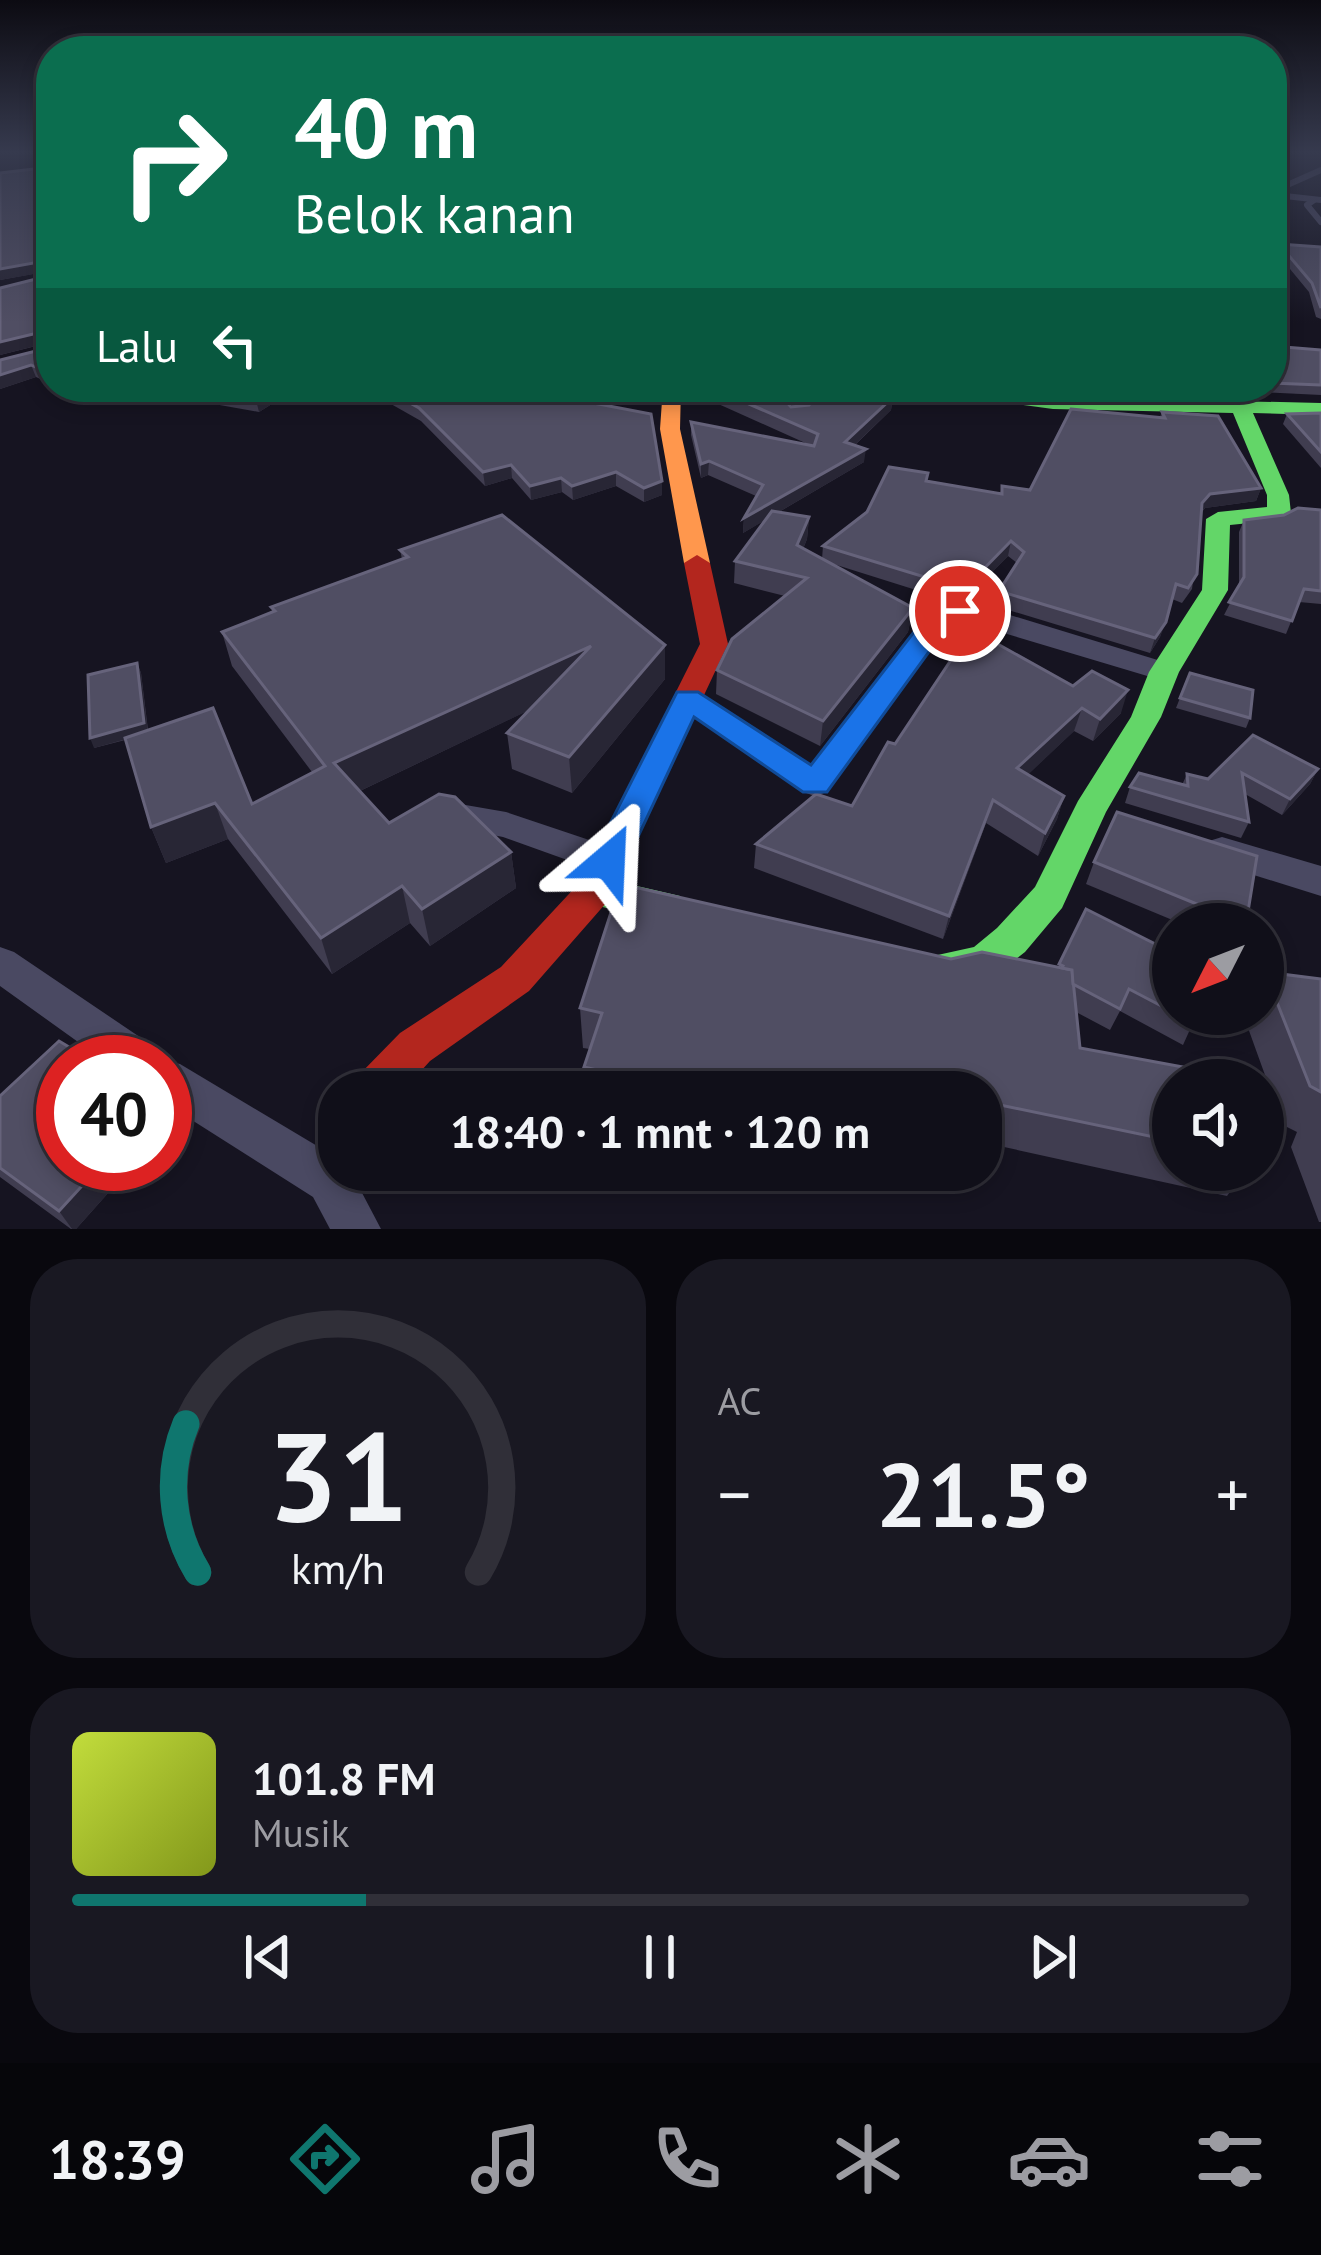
<!DOCTYPE html>
<html lang="id">
<meta charset="utf-8">
<style>
:root{--surface:#100f19;--page:#191822;--text:#f1f3f6;--muted:#9c9ca2;--line:#302f38;--accent:#0f766e}
body{margin:0;font-family:"PT Sans",sans-serif;background:var(--page);color:var(--text);height:100vh;display:flex;flex-direction:column;font-size:45px;white-space:nowrap}
*{box-sizing:border-box;margin:0}
p{font-size:39px;color:var(--muted)}
.icon{flex:none;width:66px;height:66px;fill:none;stroke:currentColor;stroke-width:2;stroke-linecap:round;stroke-linejoin:round}
.map{position:relative;height:1229px;overflow:hidden}
.drawer{display:flex;flex-direction:column;gap:30px;padding:30px;background:#09080e;flex:1}
.drawer>*{flex:none}
.guide{position:absolute;left:36px;top:36px;width:1251px;height:366px;border-radius:48px;box-shadow:0 6px 18px #0003,0 0 0 3px var(--line);background:#0b6e4f;color:#fff;overflow:hidden}
.needle{width:78px;rotate:228deg}
.controls{position:absolute;left:1152px;top:903px;display:grid;gap:24px}
.controls a{display:grid;place-items:center;width:132px;height:132px;border-radius:50%;background:var(--surface);box-shadow:0 6px 18px #0003,0 0 0 3px var(--line);font-size:60px}
.speed{position:absolute;left:36px;top:1035px;display:flex;gap:24px;font-size:60px;font-weight:700;text-align:center}
.speed>*{display:grid;place-content:center;width:156px;height:156px;border-radius:50%;background:var(--surface);box-shadow:0 6px 18px #0003,0 0 0 3px var(--line);line-height:1}
.speed .limit{border:18px solid #d22;background:#fff;color:#111}
.pin{position:absolute;display:grid;place-items:center;width:102px;height:102px;color:#fff;margin:-51px;border:6px solid #fff;border-radius:50%;box-shadow:0 3px 12px #0007}
.me{position:absolute;width:132px;margin:-66px;rotate:26deg;stroke-linejoin:round;filter:drop-shadow(0 0 9px #0008)}
.turn{display:flex;align-items:center;gap:42px;height:252px;padding:0 60px;font-size:54px}
.turn .icon{width:156px;height:156px;stroke-width:2.5}
.turn b{display:block;font-size:84px;line-height:102px}
.then{display:flex;align-items:center;height:114px;padding:0 60px;background:#0003;gap:24px;font-size:45px}
.big{font-size:90px;font-weight:600;line-height:1.1}
.drawer .tile{flex:1;display:flex;flex-direction:column;justify-content:center;gap:18px;min-width:0;padding:0 42px;border-radius:48px;background:var(--page)}
.drawer .dial{align-items:center;gap:0}
.dial svg{height:312px;overflow:visible;fill:none;stroke:var(--line);stroke-width:7;stroke-linecap:round;text-anchor:middle}
.dial text{fill:var(--text);stroke:none}
.song{display:flex;align-items:center;gap:36px}
.cover{width:144px;height:144px;border-radius:18px;background:linear-gradient(135deg,hsl(70 70% 55%),hsl(70 70% 35%))}
.played{height:12px;border-radius:6px;background:linear-gradient(90deg,var(--accent) 25%,var(--line) 25%)}
.keys{display:flex;justify-content:space-around;direction:ltr}
.heat{display:flex;justify-content:space-between;align-items:center;font-size:66px;direction:ltr}
.drawer .tiles{flex:1;display:grid;gap:30px;grid-template-columns:1fr 1fr}
.tile:last-child{grid-column:span 2}
.trip{position:absolute;left:318px;top:1071px;width:684px;height:120px;border-radius:48px;background:var(--surface);box-shadow:0 6px 18px #0003,0 0 0 3px var(--line);font-weight:600;line-height:120px;text-align:center}
.tabs{display:flex;height:192px;justify-content:space-around;align-items:center;background:#06060a;color:var(--muted)}
.tabs .icon{width:84px;height:84px}
.tabs .current{color:var(--accent)}
.tabs b{font-size:54px;color:var(--text)}
.map>svg:first-child{display:block}
.lines{fill:none;stroke-linecap:round;stroke-linejoin:round}
.lane{stroke:#4a4962;stroke-width:6}
.street{fill:#4a4962;fill-rule:evenodd}
.fast{fill:#63d668;fill-rule:evenodd}
.slow{fill:#ff974d;fill-rule:evenodd}
.jam{fill:#b3261e;fill-rule:evenodd}
.wall{fill:#403d50}
.shaded-wall{fill:#282635}
.building{fill:#504e63;stroke:#66637b;stroke-width:3}
.route{fill:#1a73e8;stroke:#114b97;stroke-width:3}
</style>
<div class="map">
<svg width="1321" height="1229" viewBox="0 0 1321 1229">
<rect width="100%" height="100%" fill="#161421"/>
<g class="lines">
<g class="lane">
<polyline points="1321,170 1276,190 1285,196 1321,200"/>
<polyline points="1314,200 1307,205 1321,222"/>
</g>
<g class="street">
<polygon points="210,387 234,387 211,401 197,401 197,393"/>
<polygon points="808,387 827,387 804,415 790,415 787,411"/>
<polygon points="955,604 984,607 1174,665 1179,672 1164,681 960,620 944,631 827,792 815,796 803,792 673,699 677,692 699,692 811,765 924,619"/>
<polygon points="454,803 506,812 622,851 627,861 622,871 609,875 503,837 442,825 437,816 442,807"/>
<polygon points="1222,837 1321,866 1321,896 1209,861 1204,851 1209,841"/>
<polygon points="0,947 14,952 156,1048 161,1060 180,1064 339,1159 339,1170 350,1170 381,1229 330,1229 313,1197 165,1103 165,1062 106,1062 0,986"/>
</g>
<g class="fast">
<polygon points="926,387 977,387 1053,397 1321,403 1321,415 1253,413 1289,495 1291,513 1279,520 1230,525 1228,590 1179,672 1161,717 1106,812 1062,908 1025,952 997,974 947,985 933,980 927,968 933,956 974,947 997,928 1035,887 1078,801 1131,717 1149,672 1202,590 1206,519 1218,512 1267,507 1267,495 1233,413 1053,409 935,393"/>
<polygon points="594,876 680,896 686,907 680,918 667,922 581,902 576,891 581,880"/>
</g>
<polygon class="slow" points="663,387 681,387 680,429 710,563 697,571 684,563 660,429"/>
<polygon class="jam" points="697,555 710,563 728,644 607,902 529,991 430,1061 402,1092 351,1092 357,1077 400,1033 501,967 581,881 700,644 684,563"/>
</g>
<g class="wall">
<polygon points="51,167 51,384 36,377 0,389 0,360 48,348 48,343 0,355 48,276 49,271 0,280"/>
<polygon points="1279,244 1321,247 1321,319 1316,317 1309,292 1276,252"/>
<polygon points="1272,346 1321,350 1321,395 1258,392 1255,387 1272,387"/>
<polygon points="58,387 199,387 195,389 193,401 175,397 168,401 117,390 89,401"/>
<polygon points="299,387 259,412 214,404 211,392"/>
<polygon points="361,387 575,387 559,396 662,481 662,495 644,502 616,486 573,500 562,492 531,500 512,478 485,486 421,421"/>
<polygon points="705,387 801,387 788,404 791,407 893,397 891,410 855,445 864,462 779,512 809,517 807,539 803,549 822,559 823,546 926,481 1000,494 1002,486 1030,490 1160,417 1162,412 1261,488 1256,501 1205,508 1202,512 1192,589 1182,603 1172,599 1160,637 1150,653 995,606 999,591 1017,563 1008,556 964,600 951,601 827,562 913,608 908,632 820,746 716,694 717,670 785,596 734,583 735,561 765,520 743,533 744,518 756,496 708,475 701,478 691,435 691,422 812,446 705,398"/>
<polygon points="1321,413 1321,468 1283,424 1287,414"/>
<polygon points="1321,510 1321,604 1299,602 1286,634 1224,615 1239,586 1239,532 1244,520"/>
<polygon points="400,550 665,679 572,793 512,769 507,733 529,710 360,791 389,823 511,852 516,888 430,946 410,923 332,974 228,839 166,863 151,827 125,740 94,748 137,663 141,673 148,730 252,804 312,772 232,666 222,632 273,612 271,607 402,559"/>
<polygon points="984,649 1121,713 1093,741 1074,731 1028,774 1064,796 1057,819 1038,856 986,823 943,939 754,868 756,844 852,806 895,744"/>
<polygon points="1190,673 1250,718 1246,728 1176,708"/>
<polygon points="1253,735 1318,769 1310,784 1282,815 1245,794 1249,822 1241,838 1125,803 1130,787 1182,785 1187,774 1208,779"/>
<polygon points="1094,862 1246,924 1182,924 1086,884"/>
<polygon points="1086,909 1173,953 1173,1014 1197,1014 1183,1045 1120,1011 1110,1030 1076,1012 1080,1048 1173,1080 1173,1170 1245,1170 1227,1196 981,1142 981,1092 586,1092 584,1067 590,1049 583,1048 580,1008 951,959 1058,967"/>
<polygon points="1265,972 1321,979 1321,1222 1319,1222 1291,1147 1297,1132 1283,1125 1243,1014 1263,1014"/>
<polygon points="0,1096 63,1164 134,1164 76,1229 71,1229 0,1177"/>
<polygon points="852,1170 881,1170 880,1177"/>
</g>
<g class="shaded-wall">
<polygon points="50,260 51,271 0,280 0,269"/>
<polygon points="50,330 51,342 0,355 0,342"/>
<polygon points="31,365 36,377 0,389 0,375"/>
<polygon points="88,387 116,387 117,390 89,401 84,388"/>
<polygon points="167,387 172,387 175,397 168,401 164,389"/>
<polygon points="189,387 199,387 195,389 193,401"/>
<polygon points="276,387 299,387 259,412 256,400"/>
<polygon points="551,387 575,387 542,405 541,393"/>
<polygon points="793,387 801,387 782,411 783,398"/>
<polygon points="893,397 891,410 844,455 845,442"/>
<polygon points="866,449 864,462 743,533 744,518"/>
<polygon points="709,461 708,475 701,478 701,464"/>
<polygon points="511,465 512,478 485,486 483,472"/>
<polygon points="616,472 616,486 573,500 572,486"/>
<polygon points="561,478 562,492 531,500 530,486"/>
<polygon points="662,481 662,495 644,502 644,488"/>
<polygon points="1261,488 1256,501 1205,508 1197,516 1202,503 1210,494"/>
<polygon points="809,517 807,539 795,568 797,545"/>
<polygon points="1011,541 1008,556 964,600 967,586"/>
<polygon points="913,608 908,632 820,746 823,721"/>
<polygon points="1166,622 1160,637 1150,653 1155,638"/>
<polygon points="665,645 665,679 572,793 569,757"/>
<polygon points="591,646 592,680 343,799 334,763"/>
<polygon points="137,663 141,673 148,733 94,748 90,738"/>
<polygon points="1128,690 1121,713 1093,741 1100,719"/>
<polygon points="1082,708 1074,731 1011,791 1017,768"/>
<polygon points="1318,769 1310,784 1282,815 1290,799"/>
<polygon points="1064,796 1057,819 1038,856 1045,833"/>
<polygon points="993,800 986,823 943,939 949,916"/>
<polygon points="215,803 228,839 166,863 151,827"/>
<polygon points="511,852 516,888 430,946 422,909"/>
<polygon points="402,886 410,923 332,974 321,938"/>
<polygon points="165,1113 171,1123 165,1130"/>
<polygon points="102,1164 134,1164 76,1229 72,1229 59,1211"/>
</g>
<g class="building">
<polygon points="51,167 51,374 31,365 0,375 0,360 48,348 50,330 0,342 0,288 48,276 50,260 0,269 0,173"/>
<polygon points="1279,244 1321,247 1321,308 1312,283"/>
<polygon points="1272,346 1321,350 1321,385 1272,383"/>
<polygon points="218,387 276,387 256,400 211,392"/>
<polygon points="381,387 551,387 541,393 651,414 662,481 644,488 616,472 572,486 561,478 530,486 511,465 483,472 419,408"/>
<polygon points="710,387 793,387 783,398 791,407 809,405 824,387 851,387 893,397 845,442 866,449 744,518 763,485 709,461 701,464 691,422 814,446 818,434"/>
<polygon points="1071,409 1165,418 1162,412 1218,416 1261,488 1210,494 1202,503 1197,574 1188,588 1176,584 1166,622 1155,638 999,591 1024,552 1011,541 967,586 954,586 823,546 867,512 889,467 928,473 926,481 1002,494 1002,486 1030,490"/>
<polygon points="1321,413 1321,452 1287,414"/>
<polygon points="1298,508 1321,510 1321,591 1304,589 1292,621 1229,602 1244,577 1244,520 1284,515"/>
<polygon points="772,511 809,517 797,545 913,608 823,721 717,670 732,639 807,578 735,561"/>
<polygon points="502,515 665,645 569,757 507,733 591,646 334,763 389,823 439,794 455,797 511,852 422,909 402,886 321,938 215,803 151,827 125,738 213,708 252,804 325,766 222,632 275,611 271,607 408,557 400,550"/>
<polygon points="965,639 984,649 994,642 1073,686 1092,671 1128,690 1100,719 1082,708 1017,768 1064,796 1045,833 993,800 949,916 756,844 816,794 852,806 888,742 895,744"/>
<polygon points="137,663 144,723 90,738 88,675"/>
<polygon points="1190,673 1253,690 1250,718 1180,698"/>
<polygon points="1253,735 1318,769 1290,799 1242,773 1249,822 1130,787 1139,773 1188,786 1187,774 1208,779"/>
<polygon points="1117,812 1257,856 1246,924 1229,924 1226,916 1094,862"/>
<polygon points="634,887 951,959 982,952 1072,970 1080,1048 1237,1077 1237,1080 1173,1080 1173,1141 981,1101 981,1092 939,1092 893,1082 892,1092 691,1092 584,1067 602,1013 580,1008 617,894 631,896"/>
<polygon points="1086,909 1173,953 1173,1012 1129,989 1120,1009 1073,984 1072,970 1062,968 1063,966 1059,964"/>
<polygon points="1265,972 1321,979 1321,1092 1310,1086"/>
<polygon points="1177,1014 1197,1014 1194,1023"/>
<polygon points="59,1041 94,1062 63,1062 63,1164 102,1164 59,1211 0,1168 0,1096"/>
</g>
<linearGradient id="sky" x2="0" y2="1"><stop stop-color="#0c0b12"/><stop offset="0.47" stop-color="#363a4e"/><stop offset="1" stop-color="#363a4e" stop-opacity="0"/></linearGradient>
<rect width="1321" height="323" fill="url(#sky)"/>
<polygon class="route" points="960,603 969,605 973,611 944,631 827,792 803,792 694,717 622,871 609,875 596,871 591,861 677,692 698,692 811,765 924,619"/>
</svg>
<div class="controls">
<a><svg class="needle" viewBox="-14 -14 28 28"><path d="M0-13l5 13h-10z" fill="#e53935"/><path d="M0 13l5-13h-10z" fill="#9c9ca2"/></svg></a>
<a><svg class="icon" aria-label="sound" viewBox="0 0 24 24"><path d="M4 9h4l5-4v14l-5-4H4zM17 9q2 3 0 6"/></svg></a>
</div>
<div class="speed"><div class="limit">40</div></div>
<div class="pin" style="left:960px;top:611px;background:#d93025"><svg class="icon" aria-label="arrive" viewBox="0 0 24 24"><path d="M6 21V4h12l-3 4 3 4H6"/></svg></div>
<svg class="me" style="left:609px;top:861px" viewBox="-20 -20 40 40"><path d="M0-17L14 15 0 8-14 15z" fill="#1a73e8" stroke="#fff" stroke-width="4"/></svg>
<div class="trip">18:40 · 1 mnt · 120 m</div>
<div class="guide">
<div class="turn"><svg class="icon" aria-label="right" viewBox="0 0 24 24"><path d="M7 20v-9h11M14 6l5 5-5 5"/></svg><div><b>40 m</b>Belok kanan</div></div>
<div class="then">Lalu<svg class="icon" aria-label="left" viewBox="0 0 24 24"><path d="M17 20v-9H6M10 6l-5 5 5 5"/></svg></div>
</div>
</div>
<section class="drawer">
<div class="tiles">
<div class="tile dial"><svg viewBox="0 0 100 80">
<path d="M14 69A42 42 0 1 1 86 69"/>
<path d="M14 69A42 42 0 0 1 11 31" stroke="#0f766e"/>
<text x="50" y="56" font-size="32" font-weight="700">31</text>
<text x="50" y="72" font-size="11">km/h</text>
</svg></div>
<div class="tile"><p>AC</p>
<div class="heat"><a>−</a><b class="big">21.5°</b><a>+</a></div>
</div>
<div class="tile">
<div class="song"><i class="cover"></i><div><b>101.8 FM</b><p>Musik</p></div></div>
<div class="played"></div>
<div class="keys"><svg class="icon" aria-label="previous" viewBox="0 0 24 24"><path d="M18 5L8 12l10 7zM5 5v14"/></svg><svg class="icon" aria-label="pause" viewBox="0 0 24 24"><path d="M8 5v14M16 5v14"/></svg><svg class="icon" aria-label="next" viewBox="0 0 24 24"><path d="M6 5l10 7-10 7zM19 5v14"/></svg></div>
</div>
</div>
</section>
<nav class="tabs">
<b>18:39</b>
<svg class="icon current" aria-label="directions" viewBox="0 0 24 24"><path d="M12 3l9 9-9 9-9-9zM9 14v-3h6M13 9l2 2-2 2"/></svg>
<svg class="icon" aria-label="music" viewBox="0 0 24 24"><path d="M9 18V5l10-2v13"/><circle cx="6" cy="18" r="3"/><circle cx="16" cy="16" r="3"/></svg>
<svg class="icon" aria-label="phone" viewBox="0 0 24 24"><path d="M5 4h4l2 5-3 2q2 4 5 5l2-3 5 2v4C11 20 4 13 5 4z"/></svg>
<svg class="icon" aria-label="climate" viewBox="0 0 24 24"><path d="M12 3v18M4 7l16 10M4 17L20 7"/></svg>
<svg class="icon" aria-label="car" viewBox="0 0 24 24"><path d="M5 17H2v-5l4-1 3-4h7l3 4 3 1v5h-3M9 17h6M6 11h13"/><circle cx="7" cy="17" r="2"/><circle cx="17" cy="17" r="2"/></svg>
<svg class="icon" aria-label="filters" viewBox="0 0 24 24"><path d="M4 7h16M4 17h16"/><circle cx="9" cy="7" r="2"/><circle cx="15" cy="17" r="2"/></svg>
</nav>
